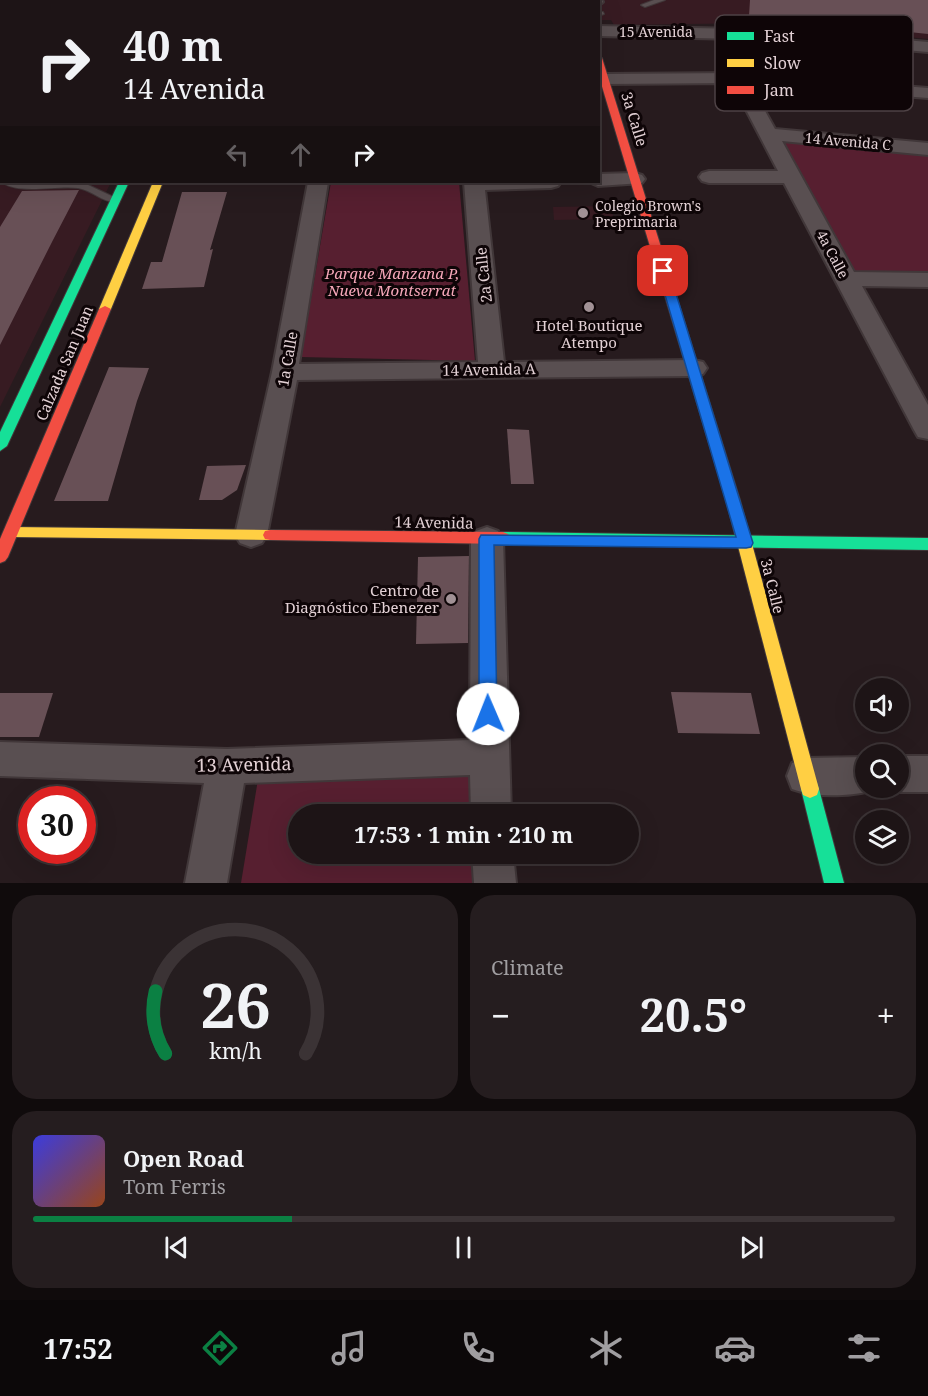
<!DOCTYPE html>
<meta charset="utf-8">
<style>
:root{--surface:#1d1416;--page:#251d1f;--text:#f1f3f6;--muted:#a09ea1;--line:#3b3335;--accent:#0b8043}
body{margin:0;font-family:"Noto Serif",serif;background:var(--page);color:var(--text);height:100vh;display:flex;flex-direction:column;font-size:22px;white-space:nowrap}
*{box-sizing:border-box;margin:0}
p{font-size:20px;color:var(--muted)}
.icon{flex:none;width:33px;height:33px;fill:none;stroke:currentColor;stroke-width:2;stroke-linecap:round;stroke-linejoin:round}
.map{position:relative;height:883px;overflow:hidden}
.side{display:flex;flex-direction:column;gap:12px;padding:12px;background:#100b0c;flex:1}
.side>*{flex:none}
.banner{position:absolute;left:0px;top:0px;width:600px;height:183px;box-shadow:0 6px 24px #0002,0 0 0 2px var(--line);background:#1d1416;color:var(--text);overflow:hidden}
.controls{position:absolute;left:855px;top:678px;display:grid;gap:12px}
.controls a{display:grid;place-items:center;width:54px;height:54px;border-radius:50%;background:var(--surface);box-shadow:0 6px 24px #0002,0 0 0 2px var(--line);font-size:30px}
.speed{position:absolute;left:18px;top:786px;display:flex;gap:12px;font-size:30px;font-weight:700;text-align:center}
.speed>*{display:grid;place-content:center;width:78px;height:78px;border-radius:50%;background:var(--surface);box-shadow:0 6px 24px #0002,0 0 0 2px var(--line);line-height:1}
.speed .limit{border:9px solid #d22;background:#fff;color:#111}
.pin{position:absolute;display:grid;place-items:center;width:51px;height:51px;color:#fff;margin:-26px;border-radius:12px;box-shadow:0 3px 9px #0006}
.me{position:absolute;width:66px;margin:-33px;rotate:359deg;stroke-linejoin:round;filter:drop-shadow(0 0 4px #0008)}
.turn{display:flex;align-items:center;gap:21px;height:126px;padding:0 24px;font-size:27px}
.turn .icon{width:78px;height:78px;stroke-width:2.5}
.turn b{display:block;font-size:42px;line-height:51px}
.lanes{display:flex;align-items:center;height:57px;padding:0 24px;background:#0003;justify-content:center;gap:30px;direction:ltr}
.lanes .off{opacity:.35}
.big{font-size:45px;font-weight:700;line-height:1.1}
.side .card{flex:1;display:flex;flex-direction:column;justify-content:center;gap:9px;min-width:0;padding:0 21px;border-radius:24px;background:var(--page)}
.side .dial{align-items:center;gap:0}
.dial svg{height:156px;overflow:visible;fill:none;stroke:var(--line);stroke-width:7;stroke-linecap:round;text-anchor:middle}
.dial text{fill:var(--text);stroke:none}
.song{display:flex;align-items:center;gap:18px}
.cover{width:72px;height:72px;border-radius:9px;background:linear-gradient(135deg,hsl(240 70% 55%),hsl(20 70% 35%))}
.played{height:6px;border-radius:3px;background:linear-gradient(90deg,var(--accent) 30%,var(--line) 30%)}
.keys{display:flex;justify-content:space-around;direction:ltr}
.heat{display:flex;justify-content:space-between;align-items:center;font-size:33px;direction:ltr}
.side .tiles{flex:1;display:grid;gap:12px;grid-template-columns:1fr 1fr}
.card:last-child{grid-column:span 2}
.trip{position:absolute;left:288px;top:804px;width:351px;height:60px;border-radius:30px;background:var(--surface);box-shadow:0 6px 24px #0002,0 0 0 2px var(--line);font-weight:700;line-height:60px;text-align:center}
.tab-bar{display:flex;height:96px;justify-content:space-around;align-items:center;background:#0c0809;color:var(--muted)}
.tab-bar .icon{width:42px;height:42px}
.tab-bar .selected{color:var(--accent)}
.tab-bar b{font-size:27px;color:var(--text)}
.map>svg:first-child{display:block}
.built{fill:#371b22}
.green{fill:#571f30}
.building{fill:#685056}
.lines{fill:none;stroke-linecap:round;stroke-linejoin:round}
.lane-casing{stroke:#413739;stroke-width:2}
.street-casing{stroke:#413739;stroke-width:4}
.fast-casing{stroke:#413739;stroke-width:2}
.slow-casing{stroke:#413739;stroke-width:2}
.jam-casing{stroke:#413739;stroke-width:2}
.lane{fill:#594f51;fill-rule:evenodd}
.street{fill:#594f51;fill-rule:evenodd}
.fast{fill:#16e098;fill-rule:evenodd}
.slow{fill:#ffcf43;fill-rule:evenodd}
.jam{fill:#f24e42;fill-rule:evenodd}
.route{fill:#1a73e8;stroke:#114b97;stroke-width:1.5}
.poi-dot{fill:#a19195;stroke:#0e0507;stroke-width:2}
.labels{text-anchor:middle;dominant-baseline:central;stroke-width:6;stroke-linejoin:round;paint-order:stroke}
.far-street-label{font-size:14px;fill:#e3d1d5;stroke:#0e0507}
.far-poi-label{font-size:14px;fill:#e3d1d5;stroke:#0e0507;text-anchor:start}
.street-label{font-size:15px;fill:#e3d1d5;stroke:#0e0507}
.park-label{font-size:15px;font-style:italic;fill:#f6a7b9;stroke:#0e0507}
.poi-label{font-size:15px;fill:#e3d1d5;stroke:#0e0507}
.near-street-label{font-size:18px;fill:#e3d1d5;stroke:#0e0507}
.key{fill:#0e0507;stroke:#4e4245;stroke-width:1.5}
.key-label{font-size:16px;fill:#e3d1d5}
</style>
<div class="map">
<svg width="928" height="883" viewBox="0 0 928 883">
<rect width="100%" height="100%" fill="#271b1e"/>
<g class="built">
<polygon points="0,0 198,0 2,2 0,127"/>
<polygon points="262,0 928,0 928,39 765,23 614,25 611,20 599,20 598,2"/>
<polygon points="0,151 2,182 111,182 0,407"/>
<polygon points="610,206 614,219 554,220 553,207"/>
</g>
<g class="green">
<polygon points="780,139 928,152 928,275 852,274"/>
<polygon points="331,182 459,182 475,361 301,357"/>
<polygon points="478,764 479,814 298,814 298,854 479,854 480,883 241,883 260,767"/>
</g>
<g class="building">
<polygon points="750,0 928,0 928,34 804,21 803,29 763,27 766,17 749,16"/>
<polygon points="79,190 53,240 0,345 0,227 22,191"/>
<polygon points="182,192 227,192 210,250 213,249 204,287 142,289 151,262 162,262"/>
<polygon points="109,367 149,368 137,401 108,501 54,501"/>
<polygon points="507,429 529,430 534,484 511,484"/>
<polygon points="246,465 237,490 222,500 199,500 207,466"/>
<polygon points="469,556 468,643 416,644 418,557"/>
<polygon points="671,692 751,693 760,734 678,733"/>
<polygon points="0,693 53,693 39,737 0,737"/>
</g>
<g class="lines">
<defs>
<g id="lane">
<polygon points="196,0 206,0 194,2"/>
<rect x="473" y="0" width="8" height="2"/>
<polygon points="654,0 665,0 645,7 641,5"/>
<polygon points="598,12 603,12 604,14 598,16"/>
<rect x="0" y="68" width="2" height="4"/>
<rect x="0" y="115" width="2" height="6"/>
<path d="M2 182H86V184L120 200 119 202C104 204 92 190 78 188 58 185 17 195 2 182Z"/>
</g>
<g id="street">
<polygon points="588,0 602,0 603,2 598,6 598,2"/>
<polygon points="598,26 790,30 928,42 928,52 790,40 598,36"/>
<polygon points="738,73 928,88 928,98 750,84 775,129 928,143 928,155 782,141 854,272 928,273 928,287 862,286 928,405 928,439 918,437 914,430 784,183 709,183 702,181 699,177 702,173 709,171 778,171 732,83 605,84 598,82 599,75 605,74"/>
<polygon points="635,173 642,175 645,179 642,183 598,186 589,182 598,182 598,174"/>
<polygon points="308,182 328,182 299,364 478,362 464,182 561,182 558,186 551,188 485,190 504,362 694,360 703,362 707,368 703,374 694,376 297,380 267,535 262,543 251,547 240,543 235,535 272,372"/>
<polygon points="487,527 498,531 503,539 511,814 471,814 470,775 244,783 227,883 185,883 204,783 0,776 0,742 227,749 470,740 471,539 476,531"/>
<polygon points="898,756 928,756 928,792 898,792 887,788 898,788"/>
<path d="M866 757V788H880C855 797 817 798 792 789L787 776 792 763 806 758Z"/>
<polygon points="472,854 513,854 516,883 474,883"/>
</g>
<g id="fast">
<polygon points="207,0 215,0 207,2"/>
<polygon points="119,182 129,182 7,446 0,451 0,432"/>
<polygon points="503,532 928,538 928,550 503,544 498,542 496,538 498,534"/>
<polygon points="810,780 817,783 819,789 844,883 824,883 801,789 803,783"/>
</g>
<g id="slow">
<rect x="0" y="140" width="2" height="6"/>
<polygon points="153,182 163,182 111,309 109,311 101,311 99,309"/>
<polygon points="733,495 738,496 740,500 819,789 817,795 810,798 803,795 801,789 726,500 728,496"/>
<polygon points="11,527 270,530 275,531 277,535 275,539 270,540 11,537 6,536 4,532 6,528"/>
</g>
<g id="jam">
<polygon points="598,56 602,58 740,500 738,504 728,504 726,500 598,73"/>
<polygon points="105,306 111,309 8,557 5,561 0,563 0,539 99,309"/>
<polygon points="270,530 503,532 508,534 510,538 508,542 503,544 270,540 265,539 263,535 265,531"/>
</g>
</defs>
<use href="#lane" class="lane-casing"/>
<use href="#street" class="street-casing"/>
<use href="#fast" class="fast-casing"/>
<use href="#slow" class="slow-casing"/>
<use href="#jam" class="jam-casing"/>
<use href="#lane" class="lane"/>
<use href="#street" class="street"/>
<use href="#fast" class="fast"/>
<use href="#slow" class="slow"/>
<use href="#jam" class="jam"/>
</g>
<polygon class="route" points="663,267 669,271 753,543 751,547 746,548 494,545 497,714 494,720 488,722 482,720 479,714 479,539 481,535 736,537 658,271"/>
<g class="poi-dot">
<circle cx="583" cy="213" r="6"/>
<circle cx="589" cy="307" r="6"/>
<circle cx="451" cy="599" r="6"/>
</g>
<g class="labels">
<g class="far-street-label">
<text x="656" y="31">15 Avenida</text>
<text transform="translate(848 141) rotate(5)">14 Avenida C</text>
<text transform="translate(833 254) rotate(62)">4a Calle</text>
</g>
<g class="far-poi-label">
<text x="595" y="205">Colegio Brown's<tspan x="595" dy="16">Preprimaria</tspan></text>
</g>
<g class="street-label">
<text transform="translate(635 119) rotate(73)">3a Calle</text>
<text transform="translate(483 275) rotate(-96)">2a Calle</text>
<text transform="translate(287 359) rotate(-80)">1a Calle</text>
<text transform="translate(64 363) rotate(-67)">Calzada San Juan</text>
<text transform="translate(489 369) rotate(-1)">14 Avenida A</text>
<text transform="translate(434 522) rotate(1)">14 Avenida</text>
<text transform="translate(773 586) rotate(76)">3a Calle</text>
</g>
<g class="park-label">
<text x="392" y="273">Parque Manzana P,<tspan x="392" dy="17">Nueva Montserrat</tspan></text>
</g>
<g class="poi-label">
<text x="589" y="325">Hotel Boutique<tspan x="589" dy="17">Atempo</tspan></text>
<text x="439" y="590" text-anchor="end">Centro de<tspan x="439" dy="17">Diagnóstico Ebenezer</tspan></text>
</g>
<g class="near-street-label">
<text transform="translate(244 764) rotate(-1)">13 Avenida</text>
</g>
</g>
<rect x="715" y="15" width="198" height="96" rx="9" class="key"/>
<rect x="727" y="32" width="27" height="8" fill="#16e098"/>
<rect x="727" y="59" width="27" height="8" fill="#ffcf43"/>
<rect x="727" y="86" width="27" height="8" fill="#f24e42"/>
<g class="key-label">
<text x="764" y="42">Fast</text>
<text x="764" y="69">Slow</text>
<text x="764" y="96">Jam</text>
</g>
</svg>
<div class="controls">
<a><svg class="icon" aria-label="sound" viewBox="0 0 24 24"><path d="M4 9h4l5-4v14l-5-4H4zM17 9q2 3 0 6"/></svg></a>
<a><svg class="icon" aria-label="search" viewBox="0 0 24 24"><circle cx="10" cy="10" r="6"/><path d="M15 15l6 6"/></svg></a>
<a><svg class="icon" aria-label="layers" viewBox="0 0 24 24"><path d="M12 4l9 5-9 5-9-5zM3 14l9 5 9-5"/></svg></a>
</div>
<div class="speed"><div class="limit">30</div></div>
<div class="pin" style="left:663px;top:271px;background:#d93025"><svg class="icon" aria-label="arrive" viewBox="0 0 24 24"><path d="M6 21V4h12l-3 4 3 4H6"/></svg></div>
<svg class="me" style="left:488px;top:714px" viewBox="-20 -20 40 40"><circle r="19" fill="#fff"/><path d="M0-13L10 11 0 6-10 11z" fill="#1a73e8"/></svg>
<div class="trip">17:53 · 1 min · 210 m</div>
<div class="banner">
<div class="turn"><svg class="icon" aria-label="right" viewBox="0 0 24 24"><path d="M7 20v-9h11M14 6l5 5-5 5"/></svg><div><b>40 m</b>14 Avenida</div></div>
<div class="lanes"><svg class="icon off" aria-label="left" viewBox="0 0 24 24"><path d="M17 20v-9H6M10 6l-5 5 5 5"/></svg><svg class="icon off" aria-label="ahead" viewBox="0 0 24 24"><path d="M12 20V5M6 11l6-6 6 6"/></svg><svg class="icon" aria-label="right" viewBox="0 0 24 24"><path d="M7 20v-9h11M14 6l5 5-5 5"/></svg></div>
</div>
</div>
<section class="side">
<div class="tiles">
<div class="card dial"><svg viewBox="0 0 100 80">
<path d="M14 69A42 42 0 1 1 86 69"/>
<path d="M14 69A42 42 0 0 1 9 37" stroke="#0b8043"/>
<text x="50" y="56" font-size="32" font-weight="700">26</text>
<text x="50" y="72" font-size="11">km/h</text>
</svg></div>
<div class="card"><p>Climate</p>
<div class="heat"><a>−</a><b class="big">20.5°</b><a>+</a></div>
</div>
<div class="card">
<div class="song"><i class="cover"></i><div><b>Open Road</b><p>Tom Ferris</p></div></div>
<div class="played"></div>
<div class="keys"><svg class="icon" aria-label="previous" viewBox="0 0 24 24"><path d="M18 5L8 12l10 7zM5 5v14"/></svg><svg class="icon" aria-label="pause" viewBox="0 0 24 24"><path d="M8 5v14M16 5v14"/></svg><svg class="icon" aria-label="next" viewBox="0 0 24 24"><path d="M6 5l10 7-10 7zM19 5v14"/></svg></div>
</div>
</div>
</section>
<nav class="tab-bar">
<b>17:52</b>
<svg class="icon selected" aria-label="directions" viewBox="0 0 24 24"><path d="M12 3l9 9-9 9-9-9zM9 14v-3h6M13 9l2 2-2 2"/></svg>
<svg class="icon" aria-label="music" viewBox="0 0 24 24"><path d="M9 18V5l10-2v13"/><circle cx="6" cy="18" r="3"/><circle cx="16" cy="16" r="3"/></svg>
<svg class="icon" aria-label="phone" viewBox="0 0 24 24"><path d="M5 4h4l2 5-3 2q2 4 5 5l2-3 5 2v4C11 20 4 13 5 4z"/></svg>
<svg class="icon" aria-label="climate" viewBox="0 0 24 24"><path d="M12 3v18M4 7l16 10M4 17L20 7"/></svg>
<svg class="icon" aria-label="car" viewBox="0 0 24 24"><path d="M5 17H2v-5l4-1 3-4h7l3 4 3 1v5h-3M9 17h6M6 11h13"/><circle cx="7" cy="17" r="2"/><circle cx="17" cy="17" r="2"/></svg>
<svg class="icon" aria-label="filters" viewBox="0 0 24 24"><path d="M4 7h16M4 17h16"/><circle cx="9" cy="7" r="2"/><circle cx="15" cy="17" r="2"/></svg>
</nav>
